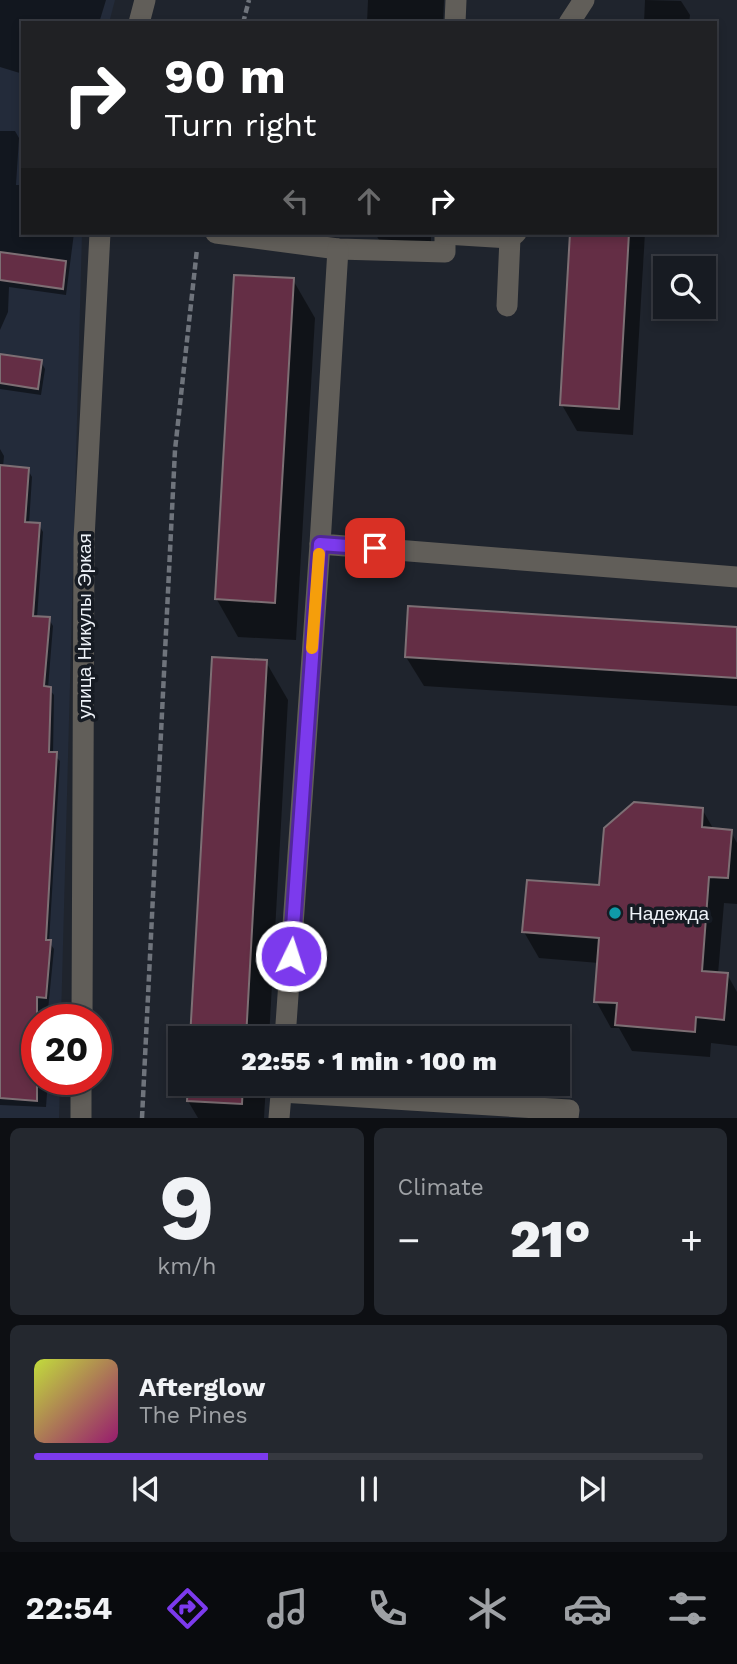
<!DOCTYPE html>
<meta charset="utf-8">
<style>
:root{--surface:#171b22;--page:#24282f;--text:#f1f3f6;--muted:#9ea1a5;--line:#363940;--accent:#7c3aed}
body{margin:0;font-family:"Work Sans",sans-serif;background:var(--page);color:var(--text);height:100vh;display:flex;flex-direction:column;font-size:26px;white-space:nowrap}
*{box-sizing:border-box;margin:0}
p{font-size:23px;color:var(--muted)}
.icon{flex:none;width:38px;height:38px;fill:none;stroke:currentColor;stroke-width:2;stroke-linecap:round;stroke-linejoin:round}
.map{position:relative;height:1118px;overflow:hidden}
.details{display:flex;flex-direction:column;gap:10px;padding:10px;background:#0d0f13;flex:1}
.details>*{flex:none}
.hud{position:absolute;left:21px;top:21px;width:696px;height:214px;border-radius:0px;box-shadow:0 4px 10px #0003,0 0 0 2px var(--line);background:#202124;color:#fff;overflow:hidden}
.fabs{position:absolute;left:653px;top:256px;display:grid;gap:14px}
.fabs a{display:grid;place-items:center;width:63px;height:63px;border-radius:0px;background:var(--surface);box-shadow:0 4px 10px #0003,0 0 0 2px var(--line);font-size:35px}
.speed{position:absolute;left:21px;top:1004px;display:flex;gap:14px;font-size:35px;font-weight:700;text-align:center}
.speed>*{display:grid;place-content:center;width:91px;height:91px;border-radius:50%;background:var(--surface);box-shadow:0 4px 10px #0003,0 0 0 2px var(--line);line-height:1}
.speed .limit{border:10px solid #d22;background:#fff;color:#111}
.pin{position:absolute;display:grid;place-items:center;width:60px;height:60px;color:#fff;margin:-30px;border-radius:14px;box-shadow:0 4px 10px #0006}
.me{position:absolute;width:77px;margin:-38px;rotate:4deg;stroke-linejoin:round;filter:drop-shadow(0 0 5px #0008)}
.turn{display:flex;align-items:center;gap:24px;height:147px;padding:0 28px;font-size:32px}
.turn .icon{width:91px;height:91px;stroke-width:2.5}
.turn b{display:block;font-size:49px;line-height:60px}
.lanes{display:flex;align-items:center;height:66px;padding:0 28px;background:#0003;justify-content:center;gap:35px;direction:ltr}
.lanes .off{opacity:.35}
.big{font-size:52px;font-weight:800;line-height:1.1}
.details .card{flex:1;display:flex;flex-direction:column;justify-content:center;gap:10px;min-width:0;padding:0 24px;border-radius:10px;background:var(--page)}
.details .dial{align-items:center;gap:0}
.dial b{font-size:91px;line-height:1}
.song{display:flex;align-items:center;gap:21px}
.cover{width:84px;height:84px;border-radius:10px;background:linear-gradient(135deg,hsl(70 70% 55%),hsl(320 70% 35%))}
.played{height:7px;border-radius:4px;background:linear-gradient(90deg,var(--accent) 35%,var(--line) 35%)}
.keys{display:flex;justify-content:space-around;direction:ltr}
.heat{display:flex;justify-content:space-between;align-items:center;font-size:38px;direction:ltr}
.details .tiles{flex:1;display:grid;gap:10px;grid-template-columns:1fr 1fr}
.card:last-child{grid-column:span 2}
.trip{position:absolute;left:168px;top:1026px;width:402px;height:70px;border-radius:0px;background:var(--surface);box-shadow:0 4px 10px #0003,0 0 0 2px var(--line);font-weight:800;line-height:70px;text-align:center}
.dock{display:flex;height:112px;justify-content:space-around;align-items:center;background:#090b0e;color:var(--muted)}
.dock .icon{width:49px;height:49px}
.dock .selected{color:var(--accent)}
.dock b{font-size:32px;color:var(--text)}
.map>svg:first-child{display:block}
.built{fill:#232b3a}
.shadow{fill:#0007}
.building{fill:#642e45;stroke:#7d6f74;stroke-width:2}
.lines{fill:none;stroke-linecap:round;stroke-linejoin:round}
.path{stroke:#6f747c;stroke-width:4.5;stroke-dasharray:7 3.5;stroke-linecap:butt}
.minor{stroke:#615e59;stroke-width:21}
.route-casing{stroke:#51269a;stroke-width:18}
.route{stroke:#7c3aed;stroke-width:12}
.slow{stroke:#f59e0b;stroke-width:12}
.culture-dot{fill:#0f9aa8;stroke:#161b23;stroke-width:2.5}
.labels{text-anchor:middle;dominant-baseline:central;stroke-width:7;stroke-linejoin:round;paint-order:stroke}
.street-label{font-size:19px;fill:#eef2f8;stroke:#161b23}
.poi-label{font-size:19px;fill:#eef2f8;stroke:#161b23;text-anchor:start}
</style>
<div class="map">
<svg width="737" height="1118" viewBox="0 0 737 1118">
<rect width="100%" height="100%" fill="#1f242d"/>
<polygon class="built" points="0,0 115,0 109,23 23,23 23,233 82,233 61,1020 37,1020 37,1080 60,1080 59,1118 0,1118"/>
<g class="shadow">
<polygon points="0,0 106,0 99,23 23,23 23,74 0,67"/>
<polygon points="368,0 444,0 443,23 367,23"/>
<polygon points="645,0 681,1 690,15 689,23 644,23"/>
<polygon points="0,131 15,131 19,138 16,185 23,185 23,233 74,233 66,295 9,287 8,312 0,330"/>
<polygon points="375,233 431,233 431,242 379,240"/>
<polygon points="572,233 645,233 633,435 577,431 562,405"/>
<polygon points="293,280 315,318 296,640 238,637 216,598"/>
<polygon points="0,356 41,362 45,369 41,395 0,389"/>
<polygon points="0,449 4,456 3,467 28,470 32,477 29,524 39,525 43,532 37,618 49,619 53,626 48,688 54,695 53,754 60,761 49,942 54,949 47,1020 37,1020 37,1080 48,1080 46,1107 0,1105"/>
<polygon points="737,629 737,706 424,686 406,657"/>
<polygon points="266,662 288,700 269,1038 192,1038"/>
<polygon points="702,809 714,830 731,832 737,843 737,904 724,903 718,974 727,974 737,992 737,1046 711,1043 710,1057 632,1051 619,1028 611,1028 596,1001 599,963 539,958 524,932 601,887"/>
<polygon points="189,1083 266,1083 264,1118 198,1118 188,1101"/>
</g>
<g class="building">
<polygon points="570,233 629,233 619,409 560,405"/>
<polygon points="0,252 66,261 63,289 0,280"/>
<polygon points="234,275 294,278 275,603 215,599"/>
<polygon points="0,354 42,360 38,389 0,383"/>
<polygon points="0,465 29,468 25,522 40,523 33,616 50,617 44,686 51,687 49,752 57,752 46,940 51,940 46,998 37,997 37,1101 0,1098"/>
<polygon points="408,606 737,627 737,678 405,657"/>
<polygon points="212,657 267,660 246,1038 190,1038"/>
<polygon points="634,802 703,808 702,827 732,830 728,878 709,877 702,971 728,973 724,1020 696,1017 695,1032 615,1025 617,1003 594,1002 599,938 522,932 527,880 599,885 604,828"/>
<polygon points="188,1083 243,1083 242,1104 187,1101"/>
</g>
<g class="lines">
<g class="path">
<polyline points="243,23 249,0"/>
<polyline points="142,1118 175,450 197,249"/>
</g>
<g class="minor">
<polyline points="139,23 145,0"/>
<polyline points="455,23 456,0"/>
<polyline points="569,23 584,0"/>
<polyline points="216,233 338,249 445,252 445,233"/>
<polyline points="445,234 510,238 516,233"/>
<polyline points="338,249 320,544 737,577"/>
<polyline points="507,306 510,238"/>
<polyline points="82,1020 84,539 100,233"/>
<polyline points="285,1038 320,544"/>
<polyline points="281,1092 569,1110 568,1118"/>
<polyline points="81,1118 81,1080"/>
<polyline points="279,1118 282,1083"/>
</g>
</g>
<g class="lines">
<defs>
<polyline id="route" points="291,956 320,544 375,548"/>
</defs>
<use href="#route" class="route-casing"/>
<use href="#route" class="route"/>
<polyline class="slow" points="312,648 319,554"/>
</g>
<circle class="culture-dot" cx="615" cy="913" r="7"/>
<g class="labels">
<g class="street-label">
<text transform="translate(84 626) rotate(-90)">улица Никулы Эркая</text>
</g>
<g class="poi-label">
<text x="629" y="913">Надежда</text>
</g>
</g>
</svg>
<div class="fabs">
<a><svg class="icon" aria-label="search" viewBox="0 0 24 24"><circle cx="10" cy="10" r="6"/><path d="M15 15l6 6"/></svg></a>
</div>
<div class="speed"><div class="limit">20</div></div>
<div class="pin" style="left:375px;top:548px;background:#d93025"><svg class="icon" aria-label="arrive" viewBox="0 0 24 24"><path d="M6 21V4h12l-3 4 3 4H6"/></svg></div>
<svg class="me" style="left:291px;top:956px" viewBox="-20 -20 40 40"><circle r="17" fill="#7c3aed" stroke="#fff" stroke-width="3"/><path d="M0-11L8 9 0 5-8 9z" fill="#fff"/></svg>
<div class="trip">22:55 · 1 min · 100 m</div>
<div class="hud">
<div class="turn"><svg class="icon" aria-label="right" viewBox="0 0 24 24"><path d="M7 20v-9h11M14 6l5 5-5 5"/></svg><div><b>90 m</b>Turn right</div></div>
<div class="lanes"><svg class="icon off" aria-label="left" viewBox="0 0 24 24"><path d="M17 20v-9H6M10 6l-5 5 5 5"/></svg><svg class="icon off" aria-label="ahead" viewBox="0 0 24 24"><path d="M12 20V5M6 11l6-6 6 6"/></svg><svg class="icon" aria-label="right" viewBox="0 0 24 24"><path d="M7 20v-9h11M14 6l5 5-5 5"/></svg></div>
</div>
</div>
<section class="details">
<div class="tiles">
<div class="card dial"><b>9</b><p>km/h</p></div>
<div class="card"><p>Climate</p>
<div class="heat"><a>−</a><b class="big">21°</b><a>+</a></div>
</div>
<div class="card">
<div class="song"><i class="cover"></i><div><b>Afterglow</b><p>The Pines</p></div></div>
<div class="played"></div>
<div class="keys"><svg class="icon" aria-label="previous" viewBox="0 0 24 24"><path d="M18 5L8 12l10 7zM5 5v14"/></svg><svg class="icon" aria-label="pause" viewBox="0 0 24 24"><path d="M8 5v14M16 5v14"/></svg><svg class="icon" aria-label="next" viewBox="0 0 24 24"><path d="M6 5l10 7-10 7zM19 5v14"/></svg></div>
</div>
</div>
</section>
<nav class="dock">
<b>22:54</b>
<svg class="icon selected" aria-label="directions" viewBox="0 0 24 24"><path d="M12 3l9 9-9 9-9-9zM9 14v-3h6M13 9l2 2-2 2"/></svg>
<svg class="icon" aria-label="music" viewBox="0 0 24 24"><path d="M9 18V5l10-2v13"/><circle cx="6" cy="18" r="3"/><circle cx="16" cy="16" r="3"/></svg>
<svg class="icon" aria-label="phone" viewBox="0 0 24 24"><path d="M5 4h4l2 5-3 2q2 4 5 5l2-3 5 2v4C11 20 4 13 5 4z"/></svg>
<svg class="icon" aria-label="climate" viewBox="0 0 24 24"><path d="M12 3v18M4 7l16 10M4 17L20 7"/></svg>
<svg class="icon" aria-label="car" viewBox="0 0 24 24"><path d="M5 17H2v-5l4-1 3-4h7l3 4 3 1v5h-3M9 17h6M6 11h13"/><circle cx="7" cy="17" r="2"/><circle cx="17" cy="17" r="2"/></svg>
<svg class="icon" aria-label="filters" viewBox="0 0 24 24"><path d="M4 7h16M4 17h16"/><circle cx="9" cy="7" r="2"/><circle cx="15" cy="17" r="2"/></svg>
</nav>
